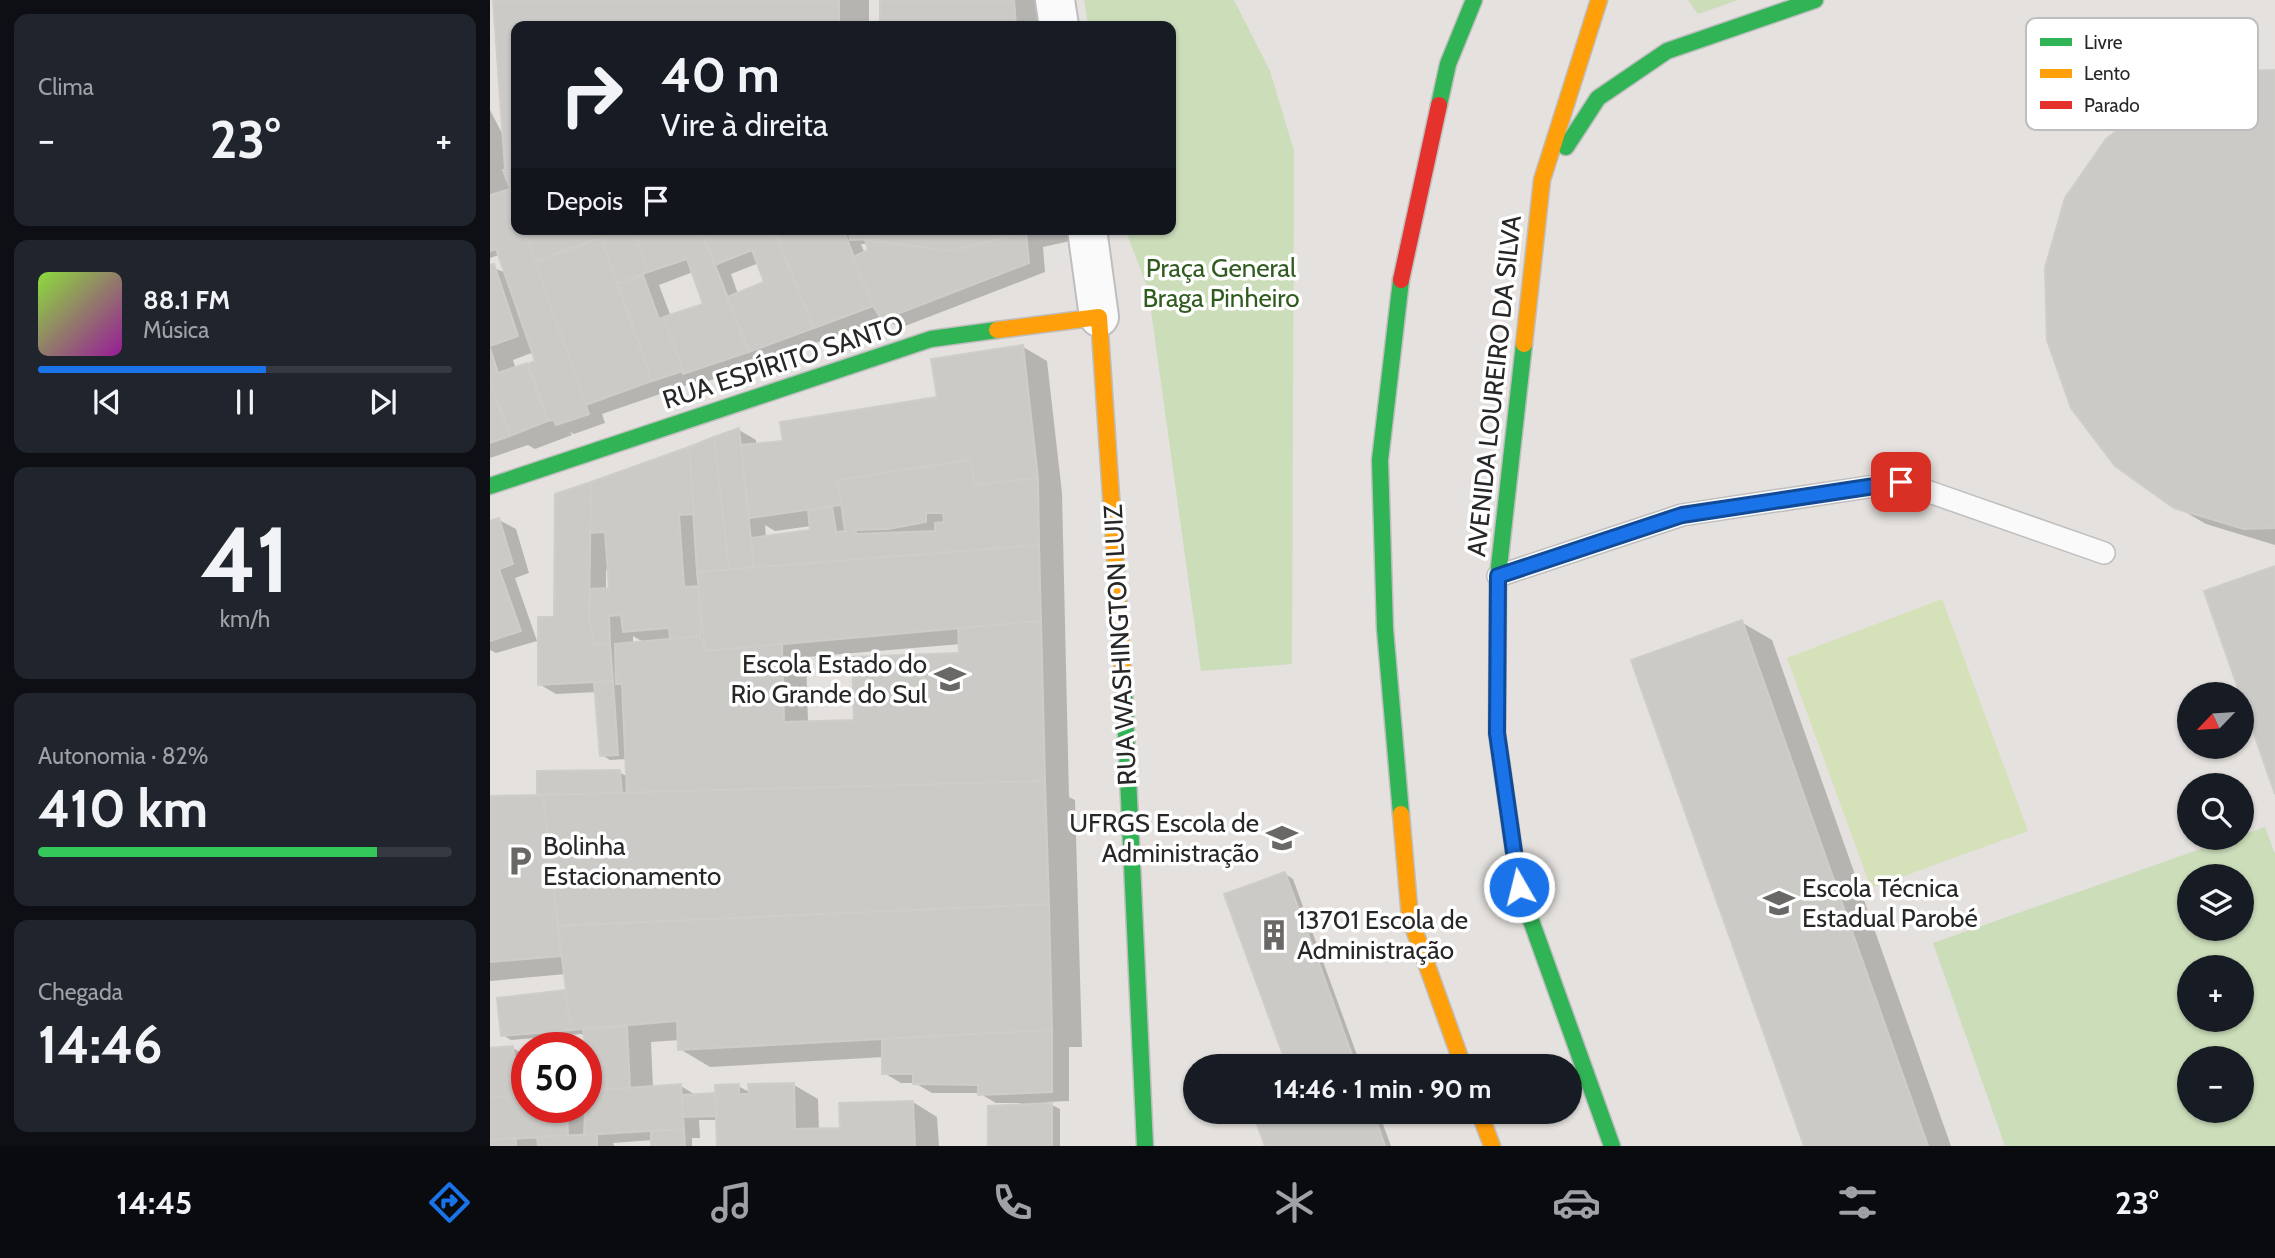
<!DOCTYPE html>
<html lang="pt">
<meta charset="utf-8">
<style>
:root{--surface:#171b24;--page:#20242c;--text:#f1f3f6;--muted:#9ea1a6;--line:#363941;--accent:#1a73e8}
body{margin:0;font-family:Cabin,sans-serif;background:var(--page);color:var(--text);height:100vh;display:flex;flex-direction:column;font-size:26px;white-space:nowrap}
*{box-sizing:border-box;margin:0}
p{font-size:23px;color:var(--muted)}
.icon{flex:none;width:38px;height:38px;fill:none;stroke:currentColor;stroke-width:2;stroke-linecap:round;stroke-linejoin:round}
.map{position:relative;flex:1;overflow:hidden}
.drawer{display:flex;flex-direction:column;gap:14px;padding:14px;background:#0d0f14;width:490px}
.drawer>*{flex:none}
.hud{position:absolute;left:21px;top:21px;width:665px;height:214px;border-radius:14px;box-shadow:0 2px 5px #0004;background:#171b24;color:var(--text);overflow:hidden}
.needle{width:46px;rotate:245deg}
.tools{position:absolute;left:1687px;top:682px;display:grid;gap:14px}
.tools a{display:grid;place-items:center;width:77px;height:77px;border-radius:50%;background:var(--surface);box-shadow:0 2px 5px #0004;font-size:35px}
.speed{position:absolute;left:21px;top:1032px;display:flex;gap:14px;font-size:35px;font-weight:700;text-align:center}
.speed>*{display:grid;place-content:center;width:91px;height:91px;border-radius:50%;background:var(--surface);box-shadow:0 2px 5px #0004;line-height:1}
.speed .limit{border:10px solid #d22;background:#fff;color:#111}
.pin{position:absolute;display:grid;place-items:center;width:60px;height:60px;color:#fff;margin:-30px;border-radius:14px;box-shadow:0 4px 10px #0006}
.me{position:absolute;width:77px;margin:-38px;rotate:352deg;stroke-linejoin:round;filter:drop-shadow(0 0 5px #0008)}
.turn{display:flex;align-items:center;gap:24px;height:147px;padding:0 35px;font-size:32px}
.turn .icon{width:91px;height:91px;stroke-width:2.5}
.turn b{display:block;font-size:49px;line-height:60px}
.then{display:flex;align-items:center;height:66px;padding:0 35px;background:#0003;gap:14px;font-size:26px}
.big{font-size:52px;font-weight:800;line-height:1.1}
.drawer .widget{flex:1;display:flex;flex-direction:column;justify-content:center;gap:10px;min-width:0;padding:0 24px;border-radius:14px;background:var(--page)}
.drawer .dial{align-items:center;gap:0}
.dial b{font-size:91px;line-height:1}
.song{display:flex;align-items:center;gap:21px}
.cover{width:84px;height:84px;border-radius:10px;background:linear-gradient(135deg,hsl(90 70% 55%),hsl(300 70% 35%))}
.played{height:7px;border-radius:4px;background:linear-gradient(90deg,var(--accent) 55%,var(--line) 55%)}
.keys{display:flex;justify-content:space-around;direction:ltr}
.heat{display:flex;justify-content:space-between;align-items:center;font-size:38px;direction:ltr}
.charge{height:10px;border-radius:5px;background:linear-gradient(90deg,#34c759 82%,var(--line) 0)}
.trip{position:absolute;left:693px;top:1054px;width:399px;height:70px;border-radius:35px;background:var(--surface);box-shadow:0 2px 5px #0004;font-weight:800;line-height:70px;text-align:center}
.tabs{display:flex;height:112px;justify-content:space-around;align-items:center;background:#090b0e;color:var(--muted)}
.tabs .icon{width:49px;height:49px}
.tabs .current{color:var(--accent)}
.tabs b{font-size:32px;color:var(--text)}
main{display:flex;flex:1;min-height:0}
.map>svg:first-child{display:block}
.green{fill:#cbddb9;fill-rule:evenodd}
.pitch{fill:#d5e1b8}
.shadow{fill:#0003;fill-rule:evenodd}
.building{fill:#cccac7;stroke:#cfcdca;stroke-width:2;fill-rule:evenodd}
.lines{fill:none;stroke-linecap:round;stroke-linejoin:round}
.lane-casing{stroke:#bfbebf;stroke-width:24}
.street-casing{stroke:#bfbebf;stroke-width:42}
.fast-casing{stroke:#bfbebf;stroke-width:19}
.slow-casing{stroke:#bfbebf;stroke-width:19}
.jam-casing{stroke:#bfbebf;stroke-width:19}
.lane{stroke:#fbfafa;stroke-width:21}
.street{stroke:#fbfafa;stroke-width:38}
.fast{stroke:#30b455;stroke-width:16}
.slow{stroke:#ff9f0a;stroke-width:16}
.jam{stroke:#e5322d;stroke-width:16}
.route-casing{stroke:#114b97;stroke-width:18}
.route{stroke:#1a73e8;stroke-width:12}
.labels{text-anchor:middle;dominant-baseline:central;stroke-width:7;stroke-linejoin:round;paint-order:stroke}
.park-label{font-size:26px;fill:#315c20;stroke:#fff}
.street-label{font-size:26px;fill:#272727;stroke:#fff}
.poi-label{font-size:26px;fill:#272727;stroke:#fff;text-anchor:start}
.key{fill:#fff;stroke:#bebebe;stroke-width:2}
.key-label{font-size:19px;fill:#272727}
</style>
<main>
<section class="drawer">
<div class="widget"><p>Clima</p>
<div class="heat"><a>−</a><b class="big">23°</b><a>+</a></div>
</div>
<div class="widget">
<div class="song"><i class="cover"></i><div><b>88.1 FM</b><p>Música</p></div></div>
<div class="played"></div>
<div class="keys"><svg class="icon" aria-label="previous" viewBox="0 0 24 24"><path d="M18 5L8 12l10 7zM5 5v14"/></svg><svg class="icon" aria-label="pause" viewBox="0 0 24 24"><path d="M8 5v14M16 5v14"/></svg><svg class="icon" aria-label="next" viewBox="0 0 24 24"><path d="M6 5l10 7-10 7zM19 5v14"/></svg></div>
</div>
<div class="widget dial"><b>41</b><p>km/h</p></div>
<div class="widget"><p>Autonomia · 82%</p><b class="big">410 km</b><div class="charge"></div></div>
<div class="widget"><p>Chegada</p><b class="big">14:46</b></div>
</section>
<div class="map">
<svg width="1785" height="1146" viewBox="0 0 1785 1146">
<rect width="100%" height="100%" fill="#e4e1de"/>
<g class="green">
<polygon points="594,0 744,0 780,71 804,151 802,664 711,671 658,289 635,229 681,229 681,26 598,26"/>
<polygon points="1198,0 1248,0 1208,14"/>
<path d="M1775 827 1785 854V1146H1515L1443 943 1742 838H1752V835ZM1699 877H1752V929H1699ZM1699 968H1752V1020H1699ZM1699 1059H1752V1111H1699Z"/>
</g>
<polygon class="pitch" points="1452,599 1538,831 1381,888 1297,658"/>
<g class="shadow">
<path d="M4 0H379V26H26V229H579L580 241 553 247 555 272 410 328 393 318 277 361 212 383 208 381 112 414 115 423 84 434 80 432 82 435 45 449 38 445 0 458V267L17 273 9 255 0 258V110L14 137ZM371 244H378L380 251 375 254ZM269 263 276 283 248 294 241 274ZM203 272 215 305 181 317 169 285ZM44 352 48 363 26 369 23 360Z"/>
<polygon points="393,0 547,0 549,26 392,26"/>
<polygon points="1785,71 1785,545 1716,524 1685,506"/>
<path d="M533 347 557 361 572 493 579 797 585 800 592 1047H579V1101L556 1102 570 1109V1146H499L531 1103H506L489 1093H442L425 1083H411L394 1073V1057L220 1067 190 1049V1040L161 1042 163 1088 191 1086 207 1096H227L248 1086 261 1093 304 1085 328 1099 329 1131 352 1130 423 1102 447 1117 449 1146H229L228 1120H209L210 1138H202V1146H163V1140L123 1143 124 1146H0V1050L23 1048 37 1056V1108H96V1048H73L97 1046 96 1036 91 1034 21 1040 13 1035 75 992 78 994 76 974 0 981V798H56L49 793 129 772 138 777 137 759 120 760 112 755 107 692 66 694 49 684 66 618V496L249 430 266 440V445L295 442 449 398ZM275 525 285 531 321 526 322 532 276 538ZM116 570H119L121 589 116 590ZM143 636 148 639 156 643 143 644ZM471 644V654L366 722 318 723 316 657Z"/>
<polygon points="9,520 26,529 39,573 25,578 47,641 6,653 0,650 0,523"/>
<polygon points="1251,622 1282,640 1461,1146 1316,1146"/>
<polygon points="795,874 803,879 871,1066 799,1066"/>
<polygon points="764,1111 888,1111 901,1146 776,1146"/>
</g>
<g class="building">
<polygon points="3,0 349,0 349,26 26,26 26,169 15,168"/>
<polygon points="390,0 524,0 526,26 390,26"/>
<polygon points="1785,70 1785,528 1754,529 1684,508 1625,466 1581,408 1557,340 1555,268 1575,198 1616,139 1674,95 1742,71"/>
<polygon points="13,170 26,171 26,207 20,189"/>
<polygon points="20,189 26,207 26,229 34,229 99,414 66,425 64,420 58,421 38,364 45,361 6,249 0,251 0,195"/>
<polygon points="34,229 144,229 158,272 128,284 111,238 45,261"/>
<polygon points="144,229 211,229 259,352 193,374 174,317 213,304 197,259 158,272"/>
<polygon points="283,229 353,229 383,306 324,328"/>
<polygon points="283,229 324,328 259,352 237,297 274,282 262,250 225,265 211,230"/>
<polygon points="353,229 383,306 324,328 284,230"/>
<polygon points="359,229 387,229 387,239 360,240"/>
<polygon points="387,229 548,229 462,251 387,244"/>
<polygon points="536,232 539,263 392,320 383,306 363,257 378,250 375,240 462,251"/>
<polygon points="111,238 162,381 96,405 45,261"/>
<polygon points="4,264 28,336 0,346 0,265"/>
<polygon points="153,275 169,319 174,317 193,371 162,381 128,284"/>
<polygon points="533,345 548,478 485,485 480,460 348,480 351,505 259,518 251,445 293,441 290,422 447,397 441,359"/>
<polygon points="0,348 8,373 37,363 58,421 20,436 0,381"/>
<polygon points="0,381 20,436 0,443"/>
<polygon points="249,428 264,568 239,570 224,437"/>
<polygon points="224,437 239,570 207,572 199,447"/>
<polygon points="199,447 204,514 189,515 194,587 209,586 211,636 180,639 179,628 133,632 131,615 119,616 120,644 104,645 99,619 100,589 119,588 115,532 100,533 101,482"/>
<path d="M480 460 485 485 548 478 549 545 264 568 261 538 320 530 318 510 342 506 346 532 355 531 348 480ZM436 513H453L454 522 445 523V531L366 534V530L398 529 436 522Z"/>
<polygon points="101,482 99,619 104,645 120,644 123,681 48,685 48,617 64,617 65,494"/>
<polygon points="9,518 23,564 9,569 31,631 0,641 0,521"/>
<polygon points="549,545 551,621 215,651 207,572"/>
<polygon points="1785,566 1785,794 1714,591"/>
<polygon points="1252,620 1438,1146 1314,1146 1141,660"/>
<polygon points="551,621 555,781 137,795 132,684 126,684 125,644 211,636 215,651 292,644 294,722 364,720 362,657 469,653 468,628"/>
<polygon points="123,681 128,755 110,756 104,683"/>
<polygon points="130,770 132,795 47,794 47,771"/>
<polygon points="555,781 559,904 68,926 53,795"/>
<polygon points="53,795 71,956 0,962 0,796"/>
<polygon points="795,872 834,977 866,1066 797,1066 734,894"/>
<polygon points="559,904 562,1030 188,1050 187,1021 81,1030 68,926"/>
<polygon points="75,990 81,1030 11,1036 7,998"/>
<polygon points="137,1026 140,1088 96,1091 96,1048 54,1048 95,1044 93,1029"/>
<polygon points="562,1030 562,1092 488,1095 488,1085 423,1084 423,1074 392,1074 392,1039"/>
<polygon points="23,1046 24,1057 37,1055 37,1095 0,1098 0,1048"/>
<polygon points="304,1083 305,1129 350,1128 349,1103 423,1101 425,1146 227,1146 225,1085 249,1084 249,1094 259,1094 258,1084"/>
<polygon points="191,1084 194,1129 94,1135 96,1091"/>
<polygon points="225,1093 227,1116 193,1117 192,1095"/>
<polygon points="37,1095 37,1108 77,1108 78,1136 0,1140 0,1098"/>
<polygon points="562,1103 562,1146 498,1146 498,1106"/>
<polygon points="762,1111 883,1111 895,1146 775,1146"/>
<polygon points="194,1129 195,1146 161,1146 161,1131"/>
<polygon points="107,1134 107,1146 48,1146 47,1137"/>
<polygon points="26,1138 26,1146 0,1146 0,1140"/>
</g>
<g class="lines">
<defs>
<polyline id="lane" points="1008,576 1192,515 1411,482 1614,553"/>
<g id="street">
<polyline points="565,0 569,26"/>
<polyline points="597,229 609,317"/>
</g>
<g id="fast">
<polyline points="949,105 958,64 984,0"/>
<polyline points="1076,147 1108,98 1177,51 1325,0"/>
<polyline points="911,280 890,460 895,629 911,814"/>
<polyline points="1034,344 1008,576 1007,733 1029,887 1122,1146"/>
<polyline points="0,486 441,339 507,330"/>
<polyline points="634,690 655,1146"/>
</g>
<g id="slow">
<polyline points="507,330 609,317 634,690"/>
<polyline points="1034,344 1052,180 1109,0"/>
<polyline points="911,814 920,918 973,1066"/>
<polyline points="989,1111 1002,1146"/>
</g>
<polyline id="jam" points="911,280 949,105"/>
</defs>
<use href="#lane" class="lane-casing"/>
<use href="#street" class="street-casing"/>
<use href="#fast" class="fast-casing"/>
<use href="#slow" class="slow-casing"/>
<use href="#jam" class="jam-casing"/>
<use href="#lane" class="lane"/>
<use href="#street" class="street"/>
<use href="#fast" class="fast"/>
<use href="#slow" class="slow"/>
<use href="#jam" class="jam"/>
</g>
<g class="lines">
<defs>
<polyline id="route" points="1029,887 1007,733 1008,576 1192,515 1411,482"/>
</defs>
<use href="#route" class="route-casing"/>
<use href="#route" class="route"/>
</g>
<defs>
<symbol id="school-bare" viewBox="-9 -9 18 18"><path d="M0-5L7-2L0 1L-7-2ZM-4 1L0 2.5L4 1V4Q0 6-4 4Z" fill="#696867" stroke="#fff" stroke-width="2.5" paint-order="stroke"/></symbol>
<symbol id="university-bare" viewBox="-9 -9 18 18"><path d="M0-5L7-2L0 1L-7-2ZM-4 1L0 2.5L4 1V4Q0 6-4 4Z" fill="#696867" stroke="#fff" stroke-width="2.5" paint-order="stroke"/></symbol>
<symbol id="parking-bare" viewBox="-9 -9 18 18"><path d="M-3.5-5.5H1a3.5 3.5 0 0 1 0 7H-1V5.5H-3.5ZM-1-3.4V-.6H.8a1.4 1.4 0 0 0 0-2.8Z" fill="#696867" stroke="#fff" stroke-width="2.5" paint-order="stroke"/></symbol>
<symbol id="building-bare" viewBox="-9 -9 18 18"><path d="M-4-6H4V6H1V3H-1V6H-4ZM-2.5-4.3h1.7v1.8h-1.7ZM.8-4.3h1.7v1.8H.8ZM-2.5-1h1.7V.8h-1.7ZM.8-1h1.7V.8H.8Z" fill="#696867" stroke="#fff" stroke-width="2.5" paint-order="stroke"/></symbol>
</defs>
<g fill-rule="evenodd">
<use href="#school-bare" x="438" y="657" width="44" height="44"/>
<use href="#university-bare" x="770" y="816" width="44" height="44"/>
<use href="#parking-bare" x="8" y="839" width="44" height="44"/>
<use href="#university-bare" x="1267" y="881" width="44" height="44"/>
<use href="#building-bare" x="762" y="913" width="44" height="44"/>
</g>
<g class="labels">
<g class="park-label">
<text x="731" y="268">Praça General<tspan x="731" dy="30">Braga Pinheiro</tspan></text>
</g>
<g class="street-label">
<text transform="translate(293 362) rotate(-18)">RUA ESPÍRITO SANTO</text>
<text transform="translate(1004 386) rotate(-84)">AVENIDA LOUREIRO DA SILVA</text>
<text transform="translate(630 645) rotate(-93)">RUA WASHINGTON LUIZ</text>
</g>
<g class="poi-label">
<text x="437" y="664" text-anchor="end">Escola Estado do<tspan x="437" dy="30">Rio Grande do Sul</tspan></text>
<text x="769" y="823" text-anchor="end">UFRGS Escola de<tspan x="769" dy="30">Administração</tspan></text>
<text x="53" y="846">Bolinha<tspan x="53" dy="30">Estacionamento</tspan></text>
<text x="1312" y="888">Escola Técnica<tspan x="1312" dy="30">Estadual Parobé</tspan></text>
<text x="807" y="920">13701 Escola de<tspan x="807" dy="30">Administração</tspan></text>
</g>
</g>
<rect x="1536" y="18" width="232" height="112" rx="10" class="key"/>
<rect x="1550" y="38" width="32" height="8" fill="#30b455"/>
<rect x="1550" y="69" width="32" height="9" fill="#ff9f0a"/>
<rect x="1550" y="101" width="32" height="8" fill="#e5322d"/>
<g class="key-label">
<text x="1594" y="49">Livre</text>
<text x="1594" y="80">Lento</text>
<text x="1594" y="112">Parado</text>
</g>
</svg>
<div class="tools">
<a><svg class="needle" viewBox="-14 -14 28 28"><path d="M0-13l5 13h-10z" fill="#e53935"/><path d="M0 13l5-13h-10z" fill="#9ea1a6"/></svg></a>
<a><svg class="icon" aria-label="search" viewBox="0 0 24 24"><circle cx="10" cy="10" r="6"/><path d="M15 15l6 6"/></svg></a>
<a><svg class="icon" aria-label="layers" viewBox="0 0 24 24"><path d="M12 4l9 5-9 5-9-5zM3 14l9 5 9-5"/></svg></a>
<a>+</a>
<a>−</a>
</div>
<div class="speed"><div class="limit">50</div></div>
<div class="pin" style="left:1411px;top:482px;background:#d93025"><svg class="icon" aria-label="arrive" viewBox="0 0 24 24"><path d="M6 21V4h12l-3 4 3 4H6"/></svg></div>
<svg class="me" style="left:1029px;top:887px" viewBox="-20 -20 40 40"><circle r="17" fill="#1a73e8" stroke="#fff" stroke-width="3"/><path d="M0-11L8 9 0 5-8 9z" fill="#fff"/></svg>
<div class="trip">14:46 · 1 min · 90 m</div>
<div class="hud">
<div class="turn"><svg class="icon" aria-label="right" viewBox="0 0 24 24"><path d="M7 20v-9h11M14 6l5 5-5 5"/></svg><div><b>40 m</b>Vire à direita</div></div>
<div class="then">Depois<svg class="icon" aria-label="arrive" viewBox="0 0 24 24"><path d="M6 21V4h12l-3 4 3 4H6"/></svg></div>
</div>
</div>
</main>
<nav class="tabs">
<b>14:45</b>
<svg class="icon current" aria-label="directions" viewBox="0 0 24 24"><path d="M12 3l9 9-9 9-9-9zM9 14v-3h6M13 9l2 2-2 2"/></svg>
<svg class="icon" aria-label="music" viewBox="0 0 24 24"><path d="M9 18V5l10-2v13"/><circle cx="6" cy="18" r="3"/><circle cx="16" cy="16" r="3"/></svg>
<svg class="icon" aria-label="phone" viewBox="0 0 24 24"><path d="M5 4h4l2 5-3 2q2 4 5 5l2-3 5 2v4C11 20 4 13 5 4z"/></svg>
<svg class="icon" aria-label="climate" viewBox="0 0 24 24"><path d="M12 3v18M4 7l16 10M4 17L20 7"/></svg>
<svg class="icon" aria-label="car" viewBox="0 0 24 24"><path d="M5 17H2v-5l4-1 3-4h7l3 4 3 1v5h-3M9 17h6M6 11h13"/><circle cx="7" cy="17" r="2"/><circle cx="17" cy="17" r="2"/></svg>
<svg class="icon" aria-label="filters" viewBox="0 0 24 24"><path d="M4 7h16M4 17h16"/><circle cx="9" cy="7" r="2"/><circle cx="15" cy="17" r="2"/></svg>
<b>23°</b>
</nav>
